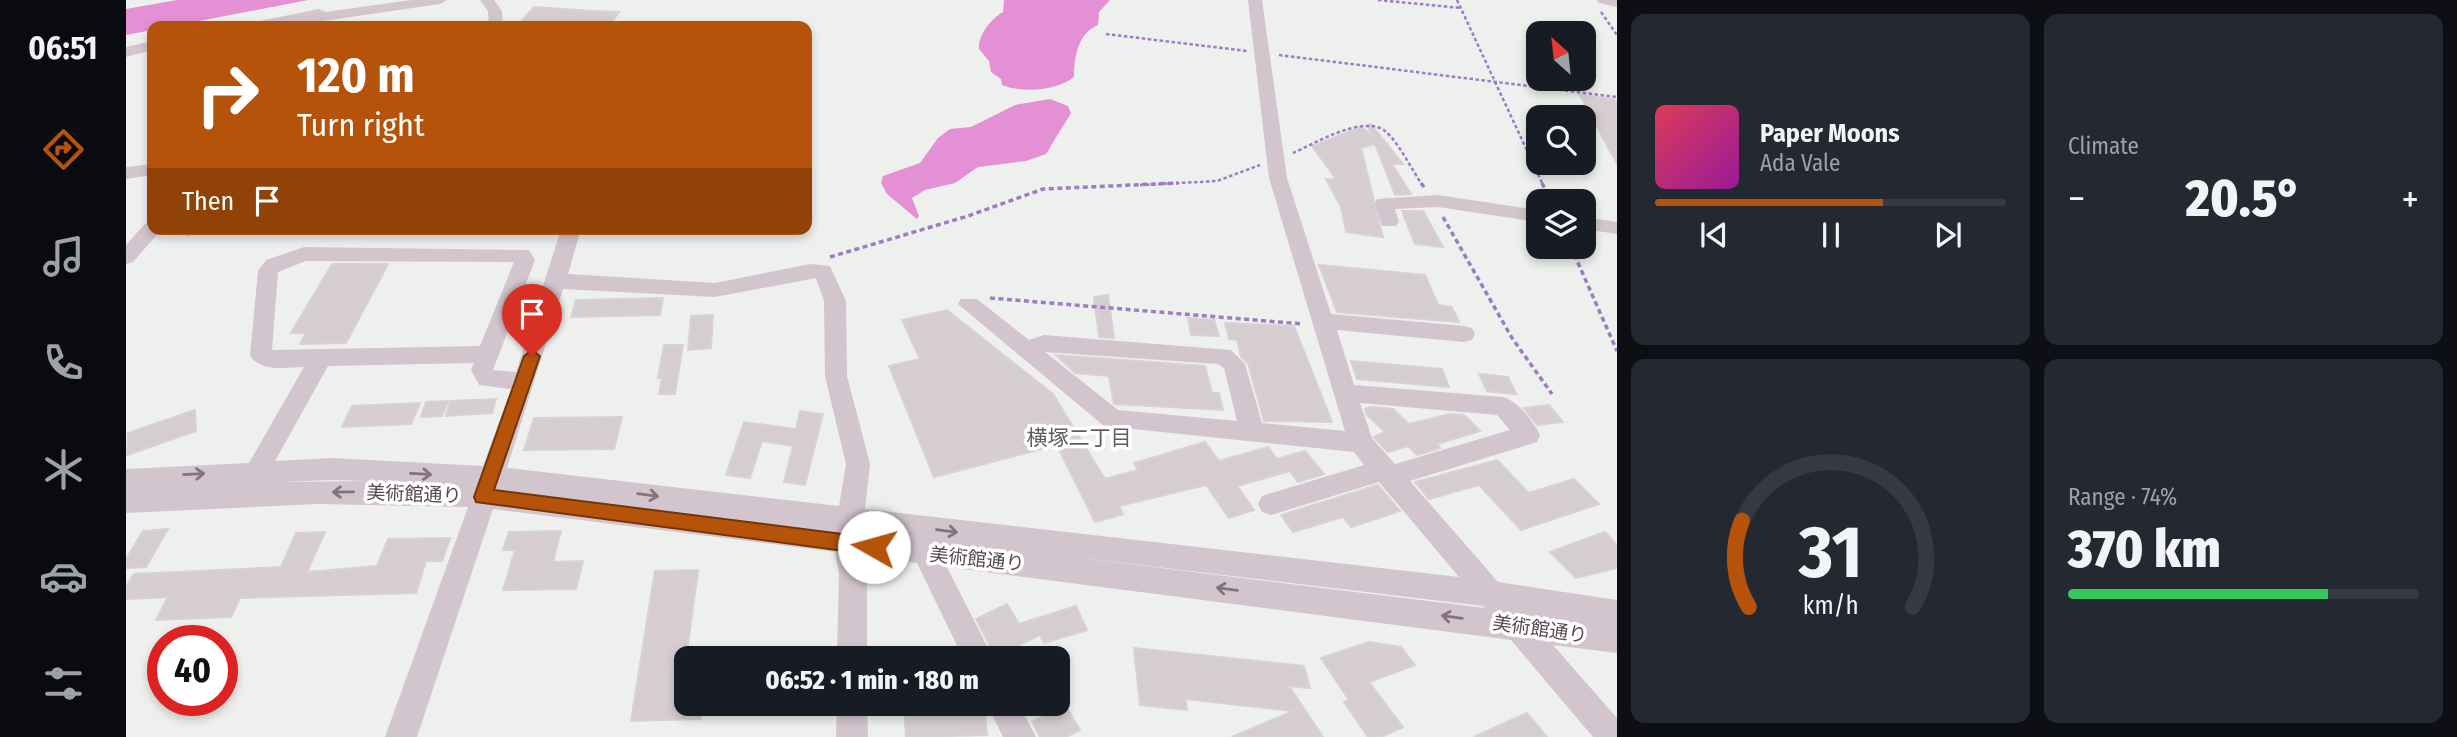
<!DOCTYPE html>
<meta charset="utf-8">
<style>
:root{--surface:#171b24;--page:#242831;--text:#f1f3f6;--muted:#9ea1a6;--line:#363941;--accent:#b45309}
body{margin:0;font-family:"Fira Sans Condensed","Noto Sans JP",sans-serif;background:var(--page);color:var(--text);height:100vh;display:flex;flex-direction:column;font-size:26px;white-space:nowrap}
*{box-sizing:border-box;margin:0}
p{font-size:23px;color:var(--muted)}
.icon{flex:none;width:38px;height:38px;fill:none;stroke:currentColor;stroke-width:2;stroke-linecap:round;stroke-linejoin:round}
.map{position:relative;flex:1;overflow:hidden}
.side{display:flex;flex-direction:column;gap:14px;padding:14px;background:#0d0f14;width:840px}
.side>*{flex:none}
.hud{position:absolute;left:21px;top:21px;width:665px;height:214px;border-radius:14px;box-shadow:0 4px 10px #0003;background:#b45309;color:#fff;overflow:hidden}
.needle{width:46px;rotate:333deg}
.controls{position:absolute;left:1400px;top:21px;display:grid;gap:14px}
.controls a{display:grid;place-items:center;width:70px;height:70px;border-radius:14px;background:var(--surface);box-shadow:0 4px 10px #0003;font-size:35px}
.speed{position:absolute;left:21px;top:625px;display:flex;gap:14px;font-size:35px;font-weight:700;text-align:center}
.speed>*{display:grid;place-content:center;width:91px;height:91px;border-radius:50%;background:var(--surface);box-shadow:0 4px 10px #0003;line-height:1}
.speed .limit{border:10px solid #d22;background:#fff;color:#111}
.pin{position:absolute;display:grid;place-items:center;width:60px;height:60px;color:#fff;margin:-72px -30px;border-radius:50% 50% 50% 0;rotate:-45deg;box-shadow:0 0 7px #0007}
.pin .icon{rotate:45deg}
.me{position:absolute;width:77px;margin:-38px;rotate:277deg;stroke-linejoin:round;filter:drop-shadow(0 0 5px #0008)}
.turn{display:flex;align-items:center;gap:24px;height:147px;padding:0 35px;font-size:32px}
.turn .icon{width:91px;height:91px;stroke-width:2.5}
.turn b{display:block;font-size:49px;line-height:60px}
.then{display:flex;align-items:center;height:66px;padding:0 35px;background:#0003;gap:14px;font-size:26px}
.big{font-size:52px;font-weight:800;line-height:1.1}
.side .widget{flex:1;display:flex;flex-direction:column;justify-content:center;gap:10px;min-width:0;padding:0 24px;border-radius:14px;background:var(--page)}
.side .dial{align-items:center;gap:0}
.dial svg{height:182px;overflow:visible;fill:none;stroke:var(--line);stroke-width:7;stroke-linecap:round;text-anchor:middle}
.dial text{fill:var(--text);stroke:none}
.song{display:flex;align-items:center;gap:21px}
.cover{width:84px;height:84px;border-radius:10px;background:linear-gradient(135deg,hsl(350 70% 55%),hsl(300 70% 35%))}
.played{height:7px;border-radius:4px;background:linear-gradient(90deg,var(--accent) 65%,var(--line) 65%)}
.keys{display:flex;justify-content:space-around;direction:ltr}
.heat{display:flex;justify-content:space-between;align-items:center;font-size:38px;direction:ltr}
.charge{height:10px;border-radius:5px;background:linear-gradient(90deg,#34c759 74%,var(--line) 0)}
.side .tiles{flex:1;display:grid;gap:14px;grid-template-columns:repeat(2,1fr)}
.trip{position:absolute;left:548px;top:646px;width:396px;height:70px;border-radius:14px;background:var(--surface);box-shadow:0 4px 10px #0003;font-weight:800;line-height:70px;text-align:center}
main{display:flex;flex:1;min-height:0}
.dock{display:flex;flex-direction:column;width:126px;justify-content:space-around;align-items:center;background:#090b0e;color:var(--muted)}
.dock .icon{width:49px;height:49px}
.dock .selected{color:var(--accent)}
.dock b{font-size:32px;color:var(--text)}
.map>svg:first-child{display:block}
.water{fill:#e390d4}
.building{fill:#d5cdd0;stroke:#d8d2d4;stroke-width:2}
.lines{fill:none;stroke-linecap:round;stroke-linejoin:round}
.path-far1{stroke:#9e7bc5;stroke-width:2.5;stroke-dasharray:3.5 2.5;stroke-linecap:butt}
.path{stroke:#9e7bc5;stroke-width:3.5;stroke-dasharray:5 3.5;stroke-linecap:butt}
.minor{fill:#d3c5cd;fill-rule:evenodd}
.oneway{stroke:#84737c}
.route{fill:#b45309;stroke:#753606;stroke-width:2}
.labels{text-anchor:middle;dominant-baseline:central;stroke-width:7;stroke-linejoin:round;paint-order:stroke}
.street-label{font-size:19px;fill:#594751;stroke:#fff}
.neighbourhood-label{font-size:21px;fill:#625b5e;stroke:#fff}
</style>
<main>
<nav class="dock">
<b>06:51</b>
<svg class="icon selected" aria-label="directions" viewBox="0 0 24 24"><path d="M12 3l9 9-9 9-9-9zM9 14v-3h6M13 9l2 2-2 2"/></svg>
<svg class="icon" aria-label="music" viewBox="0 0 24 24"><path d="M9 18V5l10-2v13"/><circle cx="6" cy="18" r="3"/><circle cx="16" cy="16" r="3"/></svg>
<svg class="icon" aria-label="phone" viewBox="0 0 24 24"><path d="M5 4h4l2 5-3 2q2 4 5 5l2-3 5 2v4C11 20 4 13 5 4z"/></svg>
<svg class="icon" aria-label="climate" viewBox="0 0 24 24"><path d="M12 3v18M4 7l16 10M4 17L20 7"/></svg>
<svg class="icon" aria-label="car" viewBox="0 0 24 24"><path d="M5 17H2v-5l4-1 3-4h7l3 4 3 1v5h-3M9 17h6M6 11h13"/><circle cx="7" cy="17" r="2"/><circle cx="17" cy="17" r="2"/></svg>
<svg class="icon" aria-label="filters" viewBox="0 0 24 24"><path d="M4 7h16M4 17h16"/><circle cx="9" cy="7" r="2"/><circle cx="15" cy="17" r="2"/></svg>
</nav>
<div class="map">
<svg width="1491" height="737" viewBox="0 0 1491 737">
<rect width="100%" height="100%" fill="#eef0ed"/>
<g class="water">
<polygon points="51,0 182,0 47,26 26,26 26,30 0,35 0,9"/>
<path d="M878 0H984L973 12 972 25C952 33 948 57 948 77 931 91 896 93 876 85L875 79 865 72 863 61 853 49C852 35 865 19 877 12Z"/>
<polygon points="924,99 942,106 945,113 920,154 900,161 852,167 829,183 799,190 786,198 793,216 791,219 761,194 755,183 757,176 794,163 812,138 824,129 845,127 889,105"/>
</g>
<g class="building">
<polygon points="408,7 467,11 493,12 483,26 391,26"/>
<polygon points="1454,95 1488,99 1491,104 1491,164"/>
<polygon points="1245,124 1277,164 1266,164 1285,194 1269,195 1249,144 1235,148 1257,237 1220,232 1215,207 1200,179 1210,179 1186,146 1235,127 1245,134 1242,126"/>
<polygon points="1276,211 1297,211 1317,247 1289,244"/>
<polygon points="206,264 262,264 220,343 174,344 180,333 165,333"/>
<polygon points="1193,265 1299,275 1312,305 1326,307 1333,322 1211,312"/>
<polygon points="982,295 988,338 973,337 968,297"/>
<polygon points="537,298 534,315 445,317 450,300"/>
<polygon points="821,310 927,394 979,479 1012,470 1008,463 1079,442 1093,461 1142,447 1151,459 1179,451 1198,474 1172,482 1164,471 1111,486 1128,510 1103,518 1080,485 993,506 997,514 969,522 931,445 808,477 763,366 794,359 776,320"/>
<polygon points="587,315 585,348 562,350 565,316"/>
<polygon points="1062,318 1088,320 1093,336 1065,335"/>
<polygon points="1099,323 1168,326 1206,422 1138,421 1122,363 1115,357 1111,340 1103,339"/>
<polygon points="538,345 557,345 549,394 533,394 536,378 532,378"/>
<polygon points="930,355 1079,366 1086,393 1093,393 1097,410 988,404 983,376 949,373"/>
<polygon points="1225,361 1316,369 1323,387 1231,379"/>
<polygon points="1353,374 1382,377 1390,394 1361,391"/>
<polygon points="370,399 366,413 320,416 324,401"/>
<polygon points="322,401 316,416 295,417 300,402"/>
<polygon points="294,403 285,424 216,427 226,406"/>
<polygon points="1423,405 1437,422 1411,425 1398,408"/>
<polygon points="1245,407 1267,409 1283,424 1324,414 1338,415 1354,431 1311,444 1314,448 1291,455 1282,446 1262,452 1248,437 1259,432 1241,415 1239,409"/>
<polygon points="69,410 70,431 1,455 2,433"/>
<polygon points="674,411 697,414 679,485 658,482 667,446 636,441 624,478 600,475 618,422 670,429"/>
<polygon points="496,417 488,449 398,450 408,418"/>
<polygon points="1371,460 1403,493 1448,479 1473,504 1395,530 1353,485 1303,499 1289,482"/>
<polygon points="1252,485 1274,511 1225,527 1217,517 1167,532 1155,515"/>
<polygon points="42,529 20,567 0,568 0,559 17,531"/>
<polygon points="435,531 427,562 457,561 450,589 377,590 389,550 377,550 383,532"/>
<polygon points="199,532 181,572 251,566 262,539 324,538 316,561 300,561 290,593 114,598 105,617 30,620 42,597 0,599 0,587 8,574 155,567 170,533"/>
<polygon points="1479,532 1491,545 1491,568 1450,578 1424,552"/>
<polygon points="572,570 556,689 560,688 560,704 577,704 575,719 505,721 529,571"/>
<polygon points="881,604 893,624 950,606 961,630 918,643 914,635 879,652 875,646 866,650 850,619"/>
<polygon points="1243,642 1275,647 1289,665 1243,682 1277,727 1255,737 1242,737 1218,702 1223,700 1195,658"/>
<polygon points="1008,648 1178,666 1184,688 1163,686 1197,737 1106,737 1167,711 1060,699 1061,710 1014,705"/>
<polygon points="778,704 858,704 861,735 780,737"/>
<polygon points="939,705 954,730 940,737 914,737 906,722"/>
<polygon points="1401,713 1421,737 1348,737"/>
</g>
<g class="lines">
<g class="path-far1">
<polyline points="1252,0 1335,8"/>
<polyline points="1331,0 1417,185"/>
<polyline points="1475,12 1491,35"/>
<polyline points="980,34 1121,51"/>
<polyline points="1153,55 1491,97"/>
<path d="M1167 153C1188 144 1237 114 1259 131 1271 140 1287 171 1296 185"/>
<polyline points="1014,185 1091,181 1134,165"/>
</g>
<g class="path">
<polyline points="1295,183 1298,187"/>
<polyline points="1416,183 1425,201"/>
<polyline points="1317,217 1386,338 1426,394"/>
<polyline points="1445,247 1491,351"/>
<polyline points="704,257 842,216 917,189 1052,183"/>
<polyline points="864,298 1177,324"/>
</g>
<g class="minor">
<polygon points="285,0 321,0 314,4 197,21 122,26 129,22 193,9 200,12"/>
<polygon points="354,0 368,0 376,11 377,26 363,26 362,11"/>
<path d="M1122 0H1136L1161 178 1205 314 1338 326 1346 328 1349 334 1346 340 1338 342 1211 330 1228 385 1377 397C1392 401 1407 421 1414 435L1411 442 1284 481 1372 582 1491 600V653L1427 645 1491 718V737H1467L1385 640 821 567 867 658H837L791 563 737 556 741 573V658H711L713 573 709 552 367 509 291 737H259L342 507 192 504 0 513V469L123 463 178 367C161 367 134 373 124 355L132 271 140 260 178 247 403 250 409 260 367 370 390 372 435 229H455L442 274 589 283 684 264 704 266 720 301 721 376 744 464 739 509 1333 577 1253 482 1145 515 1136 512 1132 504 1136 496 1238 465 1228 452 978 426 832 304 835 299H851L903 340 918 335 1105 350 1119 364 1136 423 1219 431 1143 178ZM180 261 388 262 354 346 146 350 152 272ZM690 278 698 301 699 376 720 464 713 506 381 468 437 289 589 297ZM919 352 1092 364 1098 368 1111 421 992 410ZM348 363 345 370 353 385 385 389 357 466 206 458 149 461 202 366ZM1234 403 1371 415 1384 430 1269 464 1246 438ZM206 480 241 481 155 482ZM930 555 1357 606 1359 608Z"/>
<polygon points="1471,0 1491,0 1491,7 1473,3"/>
<polygon points="26,41 26,50 0,57 0,47"/>
<polygon points="26,164 26,175 0,179 0,167"/>
<polygon points="1312,195 1412,210 1412,222 1312,207 1269,209 1273,222 1270,226 1256,226 1249,203 1251,199"/>
<polygon points="1458,217 1491,222 1491,234 1458,229"/>
<polygon points="26,223 26,229 36,229 7,262 0,264 0,245 19,224"/>
<polygon points="53,229 73,229 73,230 63,236 56,235"/>
<polygon points="711,704 741,704 742,737 710,737"/>
<polygon points="861,704 893,704 910,737 877,737"/>
</g>
</g>
<defs><path id="oneway-shaft" d="M-6 0H5M1.5-3L5.5 0L1.5 3" fill="none" stroke-width="1.6" stroke-linecap="round" stroke-linejoin="round" transform="scale(1.75)"/></defs>
<g class="oneway">
<use href="#oneway-shaft" transform="translate(68 474) rotate(-3)"/>
<use href="#oneway-shaft" transform="translate(295 474) rotate(3)"/>
<use href="#oneway-shaft" transform="translate(217 492) rotate(179)"/>
<use href="#oneway-shaft" transform="translate(522 495) rotate(7)"/>
<use href="#oneway-shaft" transform="translate(821 531) rotate(7)"/>
<use href="#oneway-shaft" transform="translate(1101 589) rotate(-173)"/>
<use href="#oneway-shaft" transform="translate(1326 617) rotate(-173)"/>
</g>
<polygon class="route" points="406,350 414,356 368,490 748,538 754,540 757,547 754,553 748,555 350,502 348,497 398,356"/>
<g class="labels">
<g class="street-label">
<text transform="translate(288 494) rotate(2)">美術館通り</text>
<text transform="translate(851 559) rotate(6)">美術館通り</text>
<text transform="translate(1414 629) rotate(8)">美術館通り</text>
</g>
<g class="neighbourhood-label">
<text x="953" y="438">横塚二丁目</text>
</g>
</g>
</svg>
<div class="controls">
<a><svg class="needle" viewBox="-14 -14 28 28"><path d="M0-13l5 13h-10z" fill="#e53935"/><path d="M0 13l5-13h-10z" fill="#9ea1a6"/></svg></a>
<a><svg class="icon" aria-label="search" viewBox="0 0 24 24"><circle cx="10" cy="10" r="6"/><path d="M15 15l6 6"/></svg></a>
<a><svg class="icon" aria-label="layers" viewBox="0 0 24 24"><path d="M12 4l9 5-9 5-9-5zM3 14l9 5 9-5"/></svg></a>
</div>
<div class="speed"><div class="limit">40</div></div>
<div class="pin" style="left:406px;top:356px;background:#d93025"><svg class="icon" aria-label="arrive" viewBox="0 0 24 24"><path d="M6 21V4h12l-3 4 3 4H6"/></svg></div>
<svg class="me" style="left:748px;top:547px" viewBox="-20 -20 40 40"><circle r="19" fill="#fff"/><path d="M0-13L10 11 0 6-10 11z" fill="#b45309"/></svg>
<div class="trip">06:52 · 1 min · 180 m</div>
<div class="hud">
<div class="turn"><svg class="icon" aria-label="right" viewBox="0 0 24 24"><path d="M7 20v-9h11M14 6l5 5-5 5"/></svg><div><b>120 m</b>Turn right</div></div>
<div class="then">Then<svg class="icon" aria-label="arrive" viewBox="0 0 24 24"><path d="M6 21V4h12l-3 4 3 4H6"/></svg></div>
</div>
</div>
<section class="side">
<div class="tiles">
<div class="widget">
<div class="song"><i class="cover"></i><div><b>Paper Moons</b><p>Ada Vale</p></div></div>
<div class="played"></div>
<div class="keys"><svg class="icon" aria-label="previous" viewBox="0 0 24 24"><path d="M18 5L8 12l10 7zM5 5v14"/></svg><svg class="icon" aria-label="pause" viewBox="0 0 24 24"><path d="M8 5v14M16 5v14"/></svg><svg class="icon" aria-label="next" viewBox="0 0 24 24"><path d="M6 5l10 7-10 7zM19 5v14"/></svg></div>
</div>
<div class="widget"><p>Climate</p>
<div class="heat"><a>−</a><b class="big">20.5°</b><a>+</a></div>
</div>
<div class="widget dial"><svg viewBox="0 0 100 80">
<path d="M14 69A42 42 0 1 1 86 69"/>
<path d="M14 69A42 42 0 0 1 11 31" stroke="#b45309"/>
<text x="50" y="56" font-size="32" font-weight="700">31</text>
<text x="50" y="72" font-size="11">km/h</text>
</svg></div>
<div class="widget"><p>Range · 74%</p><b class="big">370 km</b><div class="charge"></div></div>
</div>
</section>
</main>
